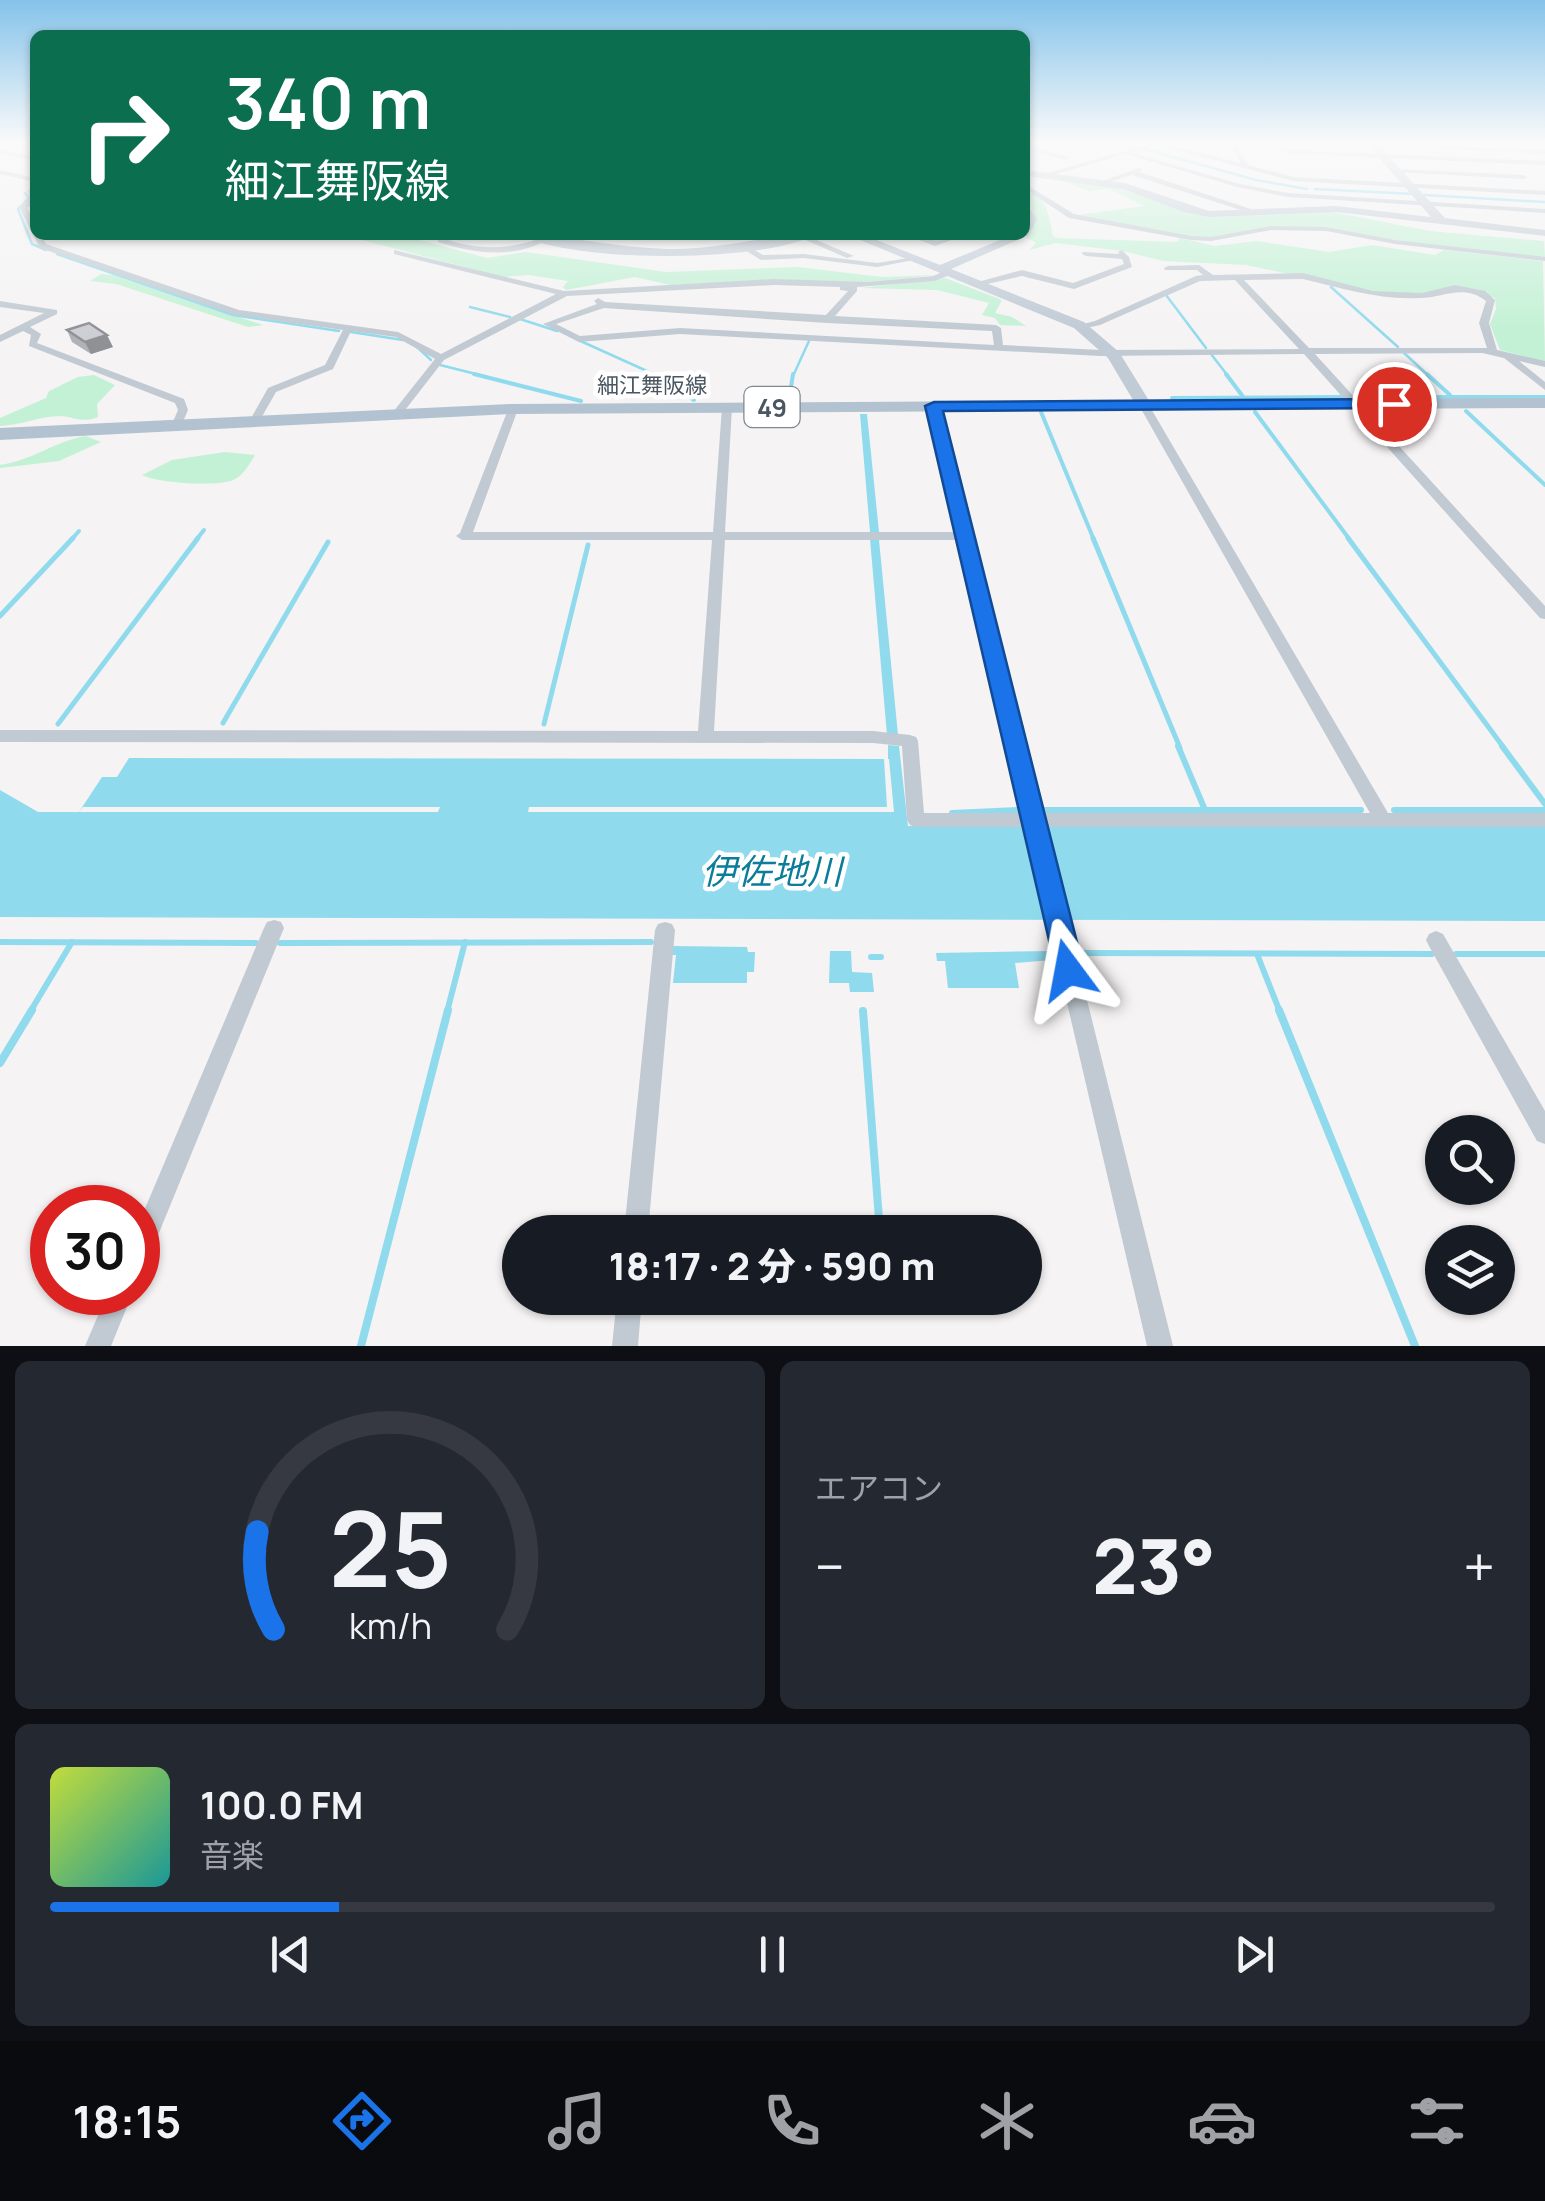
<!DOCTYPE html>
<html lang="ja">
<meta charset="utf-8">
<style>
:root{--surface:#171b24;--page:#242831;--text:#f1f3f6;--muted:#9ea1a6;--line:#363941;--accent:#1a73e8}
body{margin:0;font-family:Manrope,"Noto Sans JP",sans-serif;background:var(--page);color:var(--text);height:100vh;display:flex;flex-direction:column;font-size:38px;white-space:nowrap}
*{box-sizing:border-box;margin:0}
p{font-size:32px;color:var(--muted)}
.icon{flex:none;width:55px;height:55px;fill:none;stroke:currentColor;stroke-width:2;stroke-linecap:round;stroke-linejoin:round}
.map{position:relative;height:1346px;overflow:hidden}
.panel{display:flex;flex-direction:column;gap:15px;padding:15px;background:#0d0f14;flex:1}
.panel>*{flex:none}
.hud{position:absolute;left:30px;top:30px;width:1000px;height:210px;border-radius:15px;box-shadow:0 2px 8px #0004;background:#0b6e4f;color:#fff;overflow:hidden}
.tools{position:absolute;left:1425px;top:1115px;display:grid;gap:20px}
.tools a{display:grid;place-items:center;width:90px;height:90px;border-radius:50%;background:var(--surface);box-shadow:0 2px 8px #0004;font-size:50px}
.speed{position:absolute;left:30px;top:1185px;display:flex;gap:20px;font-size:50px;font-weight:700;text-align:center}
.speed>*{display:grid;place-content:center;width:130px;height:130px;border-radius:50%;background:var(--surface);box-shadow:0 2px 8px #0004;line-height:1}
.speed .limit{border:15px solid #d22;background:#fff;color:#111}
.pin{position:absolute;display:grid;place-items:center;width:85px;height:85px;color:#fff;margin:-42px;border:5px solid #fff;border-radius:50%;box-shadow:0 2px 10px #0007}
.me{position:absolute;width:110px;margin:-55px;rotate:347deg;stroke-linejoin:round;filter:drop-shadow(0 0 8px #0008)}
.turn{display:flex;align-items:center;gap:35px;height:210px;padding:0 30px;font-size:45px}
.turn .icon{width:130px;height:130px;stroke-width:2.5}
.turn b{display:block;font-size:70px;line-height:85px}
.big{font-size:75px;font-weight:800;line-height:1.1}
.panel .card{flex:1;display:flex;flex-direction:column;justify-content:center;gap:15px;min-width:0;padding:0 35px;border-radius:15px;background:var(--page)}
.panel .dial{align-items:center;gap:0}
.dial svg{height:260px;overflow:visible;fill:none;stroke:var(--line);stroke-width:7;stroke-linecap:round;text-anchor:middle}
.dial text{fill:var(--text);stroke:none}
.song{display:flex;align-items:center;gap:30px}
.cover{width:120px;height:120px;border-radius:15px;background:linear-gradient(135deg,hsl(70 70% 55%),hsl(180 70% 35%))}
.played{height:10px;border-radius:5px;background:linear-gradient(90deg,var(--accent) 20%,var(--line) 20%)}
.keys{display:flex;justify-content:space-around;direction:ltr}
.heat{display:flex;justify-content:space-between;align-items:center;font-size:55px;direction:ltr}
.panel .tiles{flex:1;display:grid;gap:15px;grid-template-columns:1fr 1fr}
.card:last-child{grid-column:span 2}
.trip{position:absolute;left:502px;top:1215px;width:540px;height:100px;border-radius:50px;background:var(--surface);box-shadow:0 2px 8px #0004;font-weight:800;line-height:100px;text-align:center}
.tabs{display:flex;height:160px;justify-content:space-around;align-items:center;background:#090b0e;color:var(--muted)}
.tabs .icon{width:70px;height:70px}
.tabs .active{color:var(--accent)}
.tabs b{font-size:45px;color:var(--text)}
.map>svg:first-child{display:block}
.green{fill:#c3f1d5}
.water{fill:#90daee}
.pier{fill:#f5f3f3}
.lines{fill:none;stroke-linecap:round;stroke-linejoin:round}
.stream-far4{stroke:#90daee;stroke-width:2.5}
.stream-far3{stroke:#90daee;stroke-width:4}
.stream-far2{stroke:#90daee;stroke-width:5}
.stream-far1{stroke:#90daee;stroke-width:6}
.stream{stroke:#90daee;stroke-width:8}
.street{fill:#c1cad2;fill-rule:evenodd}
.secondary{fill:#c1cbd6;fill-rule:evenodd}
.primary{fill:#b3c2d1;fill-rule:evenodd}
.wall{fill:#b0b2b7}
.shaded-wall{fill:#909195}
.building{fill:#cdcfd5;stroke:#909195;stroke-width:2.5}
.route{fill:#1a73e8;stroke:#114b97;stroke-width:2.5}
.labels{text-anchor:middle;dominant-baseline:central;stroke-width:9;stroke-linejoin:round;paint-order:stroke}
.far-street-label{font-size:22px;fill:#4a5661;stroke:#fff}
.shield{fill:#fff;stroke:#808990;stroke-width:2.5}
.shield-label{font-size:25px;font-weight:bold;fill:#4a5661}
.near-water-label{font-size:35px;font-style:italic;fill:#0c7c9b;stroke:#fff}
</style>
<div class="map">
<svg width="1545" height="1346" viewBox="0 0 1545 1346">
<rect width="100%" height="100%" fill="#f5f3f3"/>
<g class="green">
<polygon points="1060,180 1113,185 1184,211 1323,210 1430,231 1544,241 1545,258 1378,238 1326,227 1269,227 1214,237 1191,237 1078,215 1144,206 1109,189 1089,191"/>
<path d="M1025 187C1047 198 1049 214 1053 236L1058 238 1177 242 1180 238 1215 246 1256 241 1329 252 1372 245 1435 255 1444 250 1543 261 1545 362 1500 350 1490 324 1496 309 1495 298 1461 286 1419 294H1385L1246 265 1163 261 1123 251 1055 243 1030 250 1036 242 1026 238 1036 219 1025 198Z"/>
<polygon points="358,235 401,235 487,258 526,252 666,272 798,267 882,277 935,275 868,283 774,280 670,285 635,277 566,290 563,287 568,281 529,275 503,277 362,240"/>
<polygon points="101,274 113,275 263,325 248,327 116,284 90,281"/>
<polygon points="945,278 1002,300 995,313 1012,317 1026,326 1000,325 995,318 982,315 989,303 937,290 860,288"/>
<path d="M94 375 115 385 97 404 98 417C81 424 74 416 58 416 39 417 20 425 0 426V418L46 398 49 391 78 377Z"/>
<path d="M86 436 101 442 59 461 0 468V465C31 461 55 441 86 436Z"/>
<path d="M225 452 255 455C249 465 243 476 233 480 217 487 157 483 142 475L172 460Z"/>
</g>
<g class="water">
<polygon points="860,414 867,414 879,532 870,532"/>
<polygon points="870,539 879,540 898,735 887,735"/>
<polygon points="888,745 899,746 908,826 1545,826 1545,921 0,917 0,790 38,812 79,812 102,777 117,777 129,758 888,759"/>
<polygon points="672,946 747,947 748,952 755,952 754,972 747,972 747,983 673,983 676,955 671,955"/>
<polygon points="830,951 851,951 852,972 872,973 874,992 850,992 849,983 829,983"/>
<polygon points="1049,951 1051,960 1015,963 1019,988 948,988 945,961 937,961 936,953"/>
</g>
<g class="pier">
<polygon points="884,759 889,759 894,812 528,812 529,807 887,807"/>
<polygon points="83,807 440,807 438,812 79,812"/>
</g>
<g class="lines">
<g class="stream-far4">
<polyline points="1127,144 1137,147"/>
<polyline points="1144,149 1256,180 1307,189"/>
<polyline points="1315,189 1414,194"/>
<polyline points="25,193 29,198 18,209 32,244 46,250"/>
<polyline points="1425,195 1545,202"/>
<polyline points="57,254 233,315 339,331"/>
<polyline points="1331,287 1398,347"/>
<polyline points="1166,295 1206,348"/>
<polyline points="470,307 510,317"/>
<polyline points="520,319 557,331"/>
<polyline points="351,332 403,340"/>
<polyline points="576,339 658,376"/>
<polyline points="417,347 431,360"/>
<polyline points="1404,353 1429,376"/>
<polyline points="1211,354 1228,376"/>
<polyline points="440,365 484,376"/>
<polyline points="793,376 809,341"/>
</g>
<g class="stream-far3">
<polyline points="474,374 581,401"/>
<polyline points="654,374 694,400"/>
<polyline points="1226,374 1244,398"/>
<polyline points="1427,374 1450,395"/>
<polyline points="1354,397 1545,397"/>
<polyline points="1172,398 1344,397"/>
<polyline points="789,401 793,374"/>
<polyline points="1466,411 1545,485"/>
<polyline points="1041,412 1094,540"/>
<polyline points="1255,412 1350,540"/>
<polyline points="71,540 79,531"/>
<polyline points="196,540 204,530"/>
</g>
<g class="stream-far2">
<polyline points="1093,538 1180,748"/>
<polyline points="1348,538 1504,748"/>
<polyline points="0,616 73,538"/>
<polyline points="223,723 328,542"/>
<polyline points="58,724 198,538"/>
<polyline points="544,724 588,545"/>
</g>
<g class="stream-far1">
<polyline points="1178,746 1205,810"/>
<polyline points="1502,746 1545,804"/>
<polyline points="1039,810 1361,810"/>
<polyline points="1394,810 1545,810"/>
<polyline points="952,813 1018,810"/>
<polyline points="0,942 256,943"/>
<polyline points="280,943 651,942"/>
<polyline points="1077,953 1432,954"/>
<polyline points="1257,954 1280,1012"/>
<polyline points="1456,954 1545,954"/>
<polyline points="871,957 881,957"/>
<polyline points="30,1012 72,942"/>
<polyline points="447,1012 465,942"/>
</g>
<g class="stream">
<polyline points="1279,1010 1415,1346"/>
<polyline points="863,1011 880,1232"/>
<polyline points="0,1063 32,1010"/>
<polyline points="361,1346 448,1010"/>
</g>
<g class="street">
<polygon points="1149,144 1167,144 1241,163 1230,144 1236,144 1248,165 1293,177 1545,191 1545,195 1293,181 1158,145 1133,153 1240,184 1288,193 1545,209 1545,213 1288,197 1237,187 1126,154 1045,177 1042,175"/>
<polygon points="1377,144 1545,150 1545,154 1380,146"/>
<polygon points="1025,146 1069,157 1070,158 1067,160 1025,150"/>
<polygon points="0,150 35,156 35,160 0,154"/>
<polygon points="1284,150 1545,161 1545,165 1282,153"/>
<polygon points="1139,168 1142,170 1139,172 1260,212 1253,214 1132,175 1103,184 1100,182"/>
<polygon points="1397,169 1524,175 1527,177 1524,179 1395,172"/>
<polygon points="0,170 35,178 35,182 0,174"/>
<polygon points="1025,184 1074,214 1191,236 1211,237 1271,226 1326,227 1395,240 1545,257 1545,261 1395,244 1326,231 1271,230 1211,241 1191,240 1069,218 1025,189"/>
<path d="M35 187V202L27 208 35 223V235H41L46 244 239 310 398 332 441 354 556 294 394 254V250L564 291 774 279 869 282 933 276 950 269 954 272 953 274 934 281 857 287V291L835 316 996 325 1001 328 1003 345 1100 350 1299 349 1235 280 1200 281 1100 325 1081 329 1076 326 1095 321 1196 276 1203 275 1197 270H1165L1164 268 1168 266 1199 265 1213 275 1303 273 1373 291 1422 293 1455 285 1485 291 1495 300 1489 323 1497 350 1545 361V367L1519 361 1545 382V390L1504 358 1482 353 1315 354 1545 606V619L1540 618 1304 354 1100 356 680 334 579 342 543 324 597 304 594 301 598 298 605 302 826 315 848 291 840 290V287L774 285 567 296 444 360 402 414 398 415 393 412 435 359 396 337 351 331 333 369 276 392 260 420 255 423 250 420 268 388 325 365 343 330 235 315 40 248 19 207 30 198 28 191ZM1303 279C1341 288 1379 300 1419 298 1443 298 1464 283 1486 301L1479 323 1487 348H1309L1244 280ZM604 308 827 323 992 331 994 345 680 328 580 336 556 324Z"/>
<path d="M444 235H454L448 240C483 251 511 249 545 237L549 239C514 259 475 254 438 242V238Z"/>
<polygon points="582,235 592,235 574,246 567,244"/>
<polygon points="794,235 805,235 854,256 847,258"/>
<path d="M906 235C916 235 922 239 932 240 942 242 954 235 966 235L935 246Z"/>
<polygon points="751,248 763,255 804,254 877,263 915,257 919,259 877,267 804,258 761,260 748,252 747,250"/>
<polygon points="1122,250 1129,257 1132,267 1074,289 1022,276 978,286 974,283 1022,270 1073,283 1124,264 1122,259 1086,256 1082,254 1083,252 1119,254 1118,252"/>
<polygon points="0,301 57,310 57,314 30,327 41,334 37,343 184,399 188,410 182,424 177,427 172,424 178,410 175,403 29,346 31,335 23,331 0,342 0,335 44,313 0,307"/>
<path d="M934 403 939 406 1041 813H1370L1140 407 1145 404 1150 407 1388 813H1545V827H1044L1173 1346H1147L1026 827H916L910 825 907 820 902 746 873 743 0 742V730L698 731 712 540H462L456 536 460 533 509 407 518 409 473 532H713L722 407 727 404 732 407 725 532H958L929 406ZM725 540H960L1023 813H924L918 741 916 737 910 735 873 731H714Z"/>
<polygon points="274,920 281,922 284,928 147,1262 138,1265 138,1225 264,928 267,922"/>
<polygon points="665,922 672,924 675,930 648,1232 624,1232 655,930 658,924"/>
<polygon points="1436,931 1443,934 1545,1111 1545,1144 1537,1141 1429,946 1426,940 1429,934"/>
<polygon points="108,1292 133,1292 111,1346 85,1346"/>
<polygon points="617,1298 642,1298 638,1346 612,1346"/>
</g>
<g class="secondary">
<polygon points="1367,144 1377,144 1445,218 1545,230 1545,236 1336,212 1209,217 1184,212 1123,189 1025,176 1025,170 1125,183 1209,211 1336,206 1431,217"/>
<polygon points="1025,202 1037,219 1029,235 951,269 1084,322 1119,352 1153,407 1151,410 1139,410 1108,358 1074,328 848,235 864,235 940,265 1012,235 1025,235"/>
<path d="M521 235C570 235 618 248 668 249 718 250 766 235 814 235 764 263 570 263 521 235Z"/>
</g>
<polygon class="primary" points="1545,398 1545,408 510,414 0,440 0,428 510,404"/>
</g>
<polygon class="wall" points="67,330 113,347 91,354 72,342"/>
<polygon class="shaded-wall" points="107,335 113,347 91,354 85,342"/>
<polygon class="building" points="89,323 107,335 85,342 67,330"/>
<linearGradient id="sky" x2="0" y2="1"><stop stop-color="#85c3ea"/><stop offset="0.43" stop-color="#fafafa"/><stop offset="1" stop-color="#fafafa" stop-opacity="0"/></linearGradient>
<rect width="1545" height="332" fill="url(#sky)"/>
<polygon class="route" points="1394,399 1402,404 1399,408 943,411 1084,970 1079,979 1068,983 1058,979 925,406 934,402"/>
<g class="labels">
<g class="far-street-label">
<text x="652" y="385">細江舞阪線</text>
</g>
<rect class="shield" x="744.5" y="387" width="55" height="40" rx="8"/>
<g class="shield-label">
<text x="772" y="407">49</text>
</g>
<g class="near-water-label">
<text x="772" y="871">伊佐地川</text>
</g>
</g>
</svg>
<div class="tools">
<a><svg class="icon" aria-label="search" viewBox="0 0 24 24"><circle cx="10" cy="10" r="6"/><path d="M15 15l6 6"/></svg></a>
<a><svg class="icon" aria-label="layers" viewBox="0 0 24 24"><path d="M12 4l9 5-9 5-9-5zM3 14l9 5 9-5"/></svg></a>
</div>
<div class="speed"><div class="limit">30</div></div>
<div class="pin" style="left:1394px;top:404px;background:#d93025"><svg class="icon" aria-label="arrive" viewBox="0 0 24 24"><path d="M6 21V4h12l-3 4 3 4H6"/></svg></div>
<svg class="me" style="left:1068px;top:970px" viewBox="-20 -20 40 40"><path d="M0-17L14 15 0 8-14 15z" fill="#1a73e8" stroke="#fff" stroke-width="4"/></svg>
<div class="trip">18:17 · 2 分 · 590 m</div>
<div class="hud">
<div class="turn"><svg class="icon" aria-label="right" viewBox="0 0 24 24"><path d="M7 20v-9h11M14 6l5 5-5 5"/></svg><div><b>340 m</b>細江舞阪線</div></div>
</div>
</div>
<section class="panel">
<div class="tiles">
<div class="card dial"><svg viewBox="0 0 100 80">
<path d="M14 69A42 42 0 1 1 86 69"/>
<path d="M14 69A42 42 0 0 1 9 39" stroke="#1a73e8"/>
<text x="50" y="56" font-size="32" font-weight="700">25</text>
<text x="50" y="72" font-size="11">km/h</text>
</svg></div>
<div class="card"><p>エアコン</p>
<div class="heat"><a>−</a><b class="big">23°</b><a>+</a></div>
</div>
<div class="card">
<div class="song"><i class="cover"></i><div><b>100.0 FM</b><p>音楽</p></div></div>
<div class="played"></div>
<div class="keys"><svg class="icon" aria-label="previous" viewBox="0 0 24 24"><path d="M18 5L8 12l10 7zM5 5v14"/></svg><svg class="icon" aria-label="pause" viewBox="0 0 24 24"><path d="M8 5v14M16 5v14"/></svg><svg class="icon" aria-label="next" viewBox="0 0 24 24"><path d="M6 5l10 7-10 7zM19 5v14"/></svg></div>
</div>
</div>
</section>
<nav class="tabs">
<b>18:15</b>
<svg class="icon active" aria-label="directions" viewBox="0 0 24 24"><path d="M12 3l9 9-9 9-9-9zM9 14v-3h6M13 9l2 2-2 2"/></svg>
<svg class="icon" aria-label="music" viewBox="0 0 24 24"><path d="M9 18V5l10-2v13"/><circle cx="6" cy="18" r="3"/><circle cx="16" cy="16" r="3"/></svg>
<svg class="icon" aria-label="phone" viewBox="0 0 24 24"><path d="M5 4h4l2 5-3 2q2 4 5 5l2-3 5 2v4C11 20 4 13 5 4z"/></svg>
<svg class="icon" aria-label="climate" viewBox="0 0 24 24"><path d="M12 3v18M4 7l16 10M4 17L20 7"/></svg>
<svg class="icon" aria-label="car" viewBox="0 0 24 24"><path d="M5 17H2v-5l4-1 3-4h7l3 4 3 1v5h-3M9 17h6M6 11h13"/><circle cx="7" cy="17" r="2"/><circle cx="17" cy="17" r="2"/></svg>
<svg class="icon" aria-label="filters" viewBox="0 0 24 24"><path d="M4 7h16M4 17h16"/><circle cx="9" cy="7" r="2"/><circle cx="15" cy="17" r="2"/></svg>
</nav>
